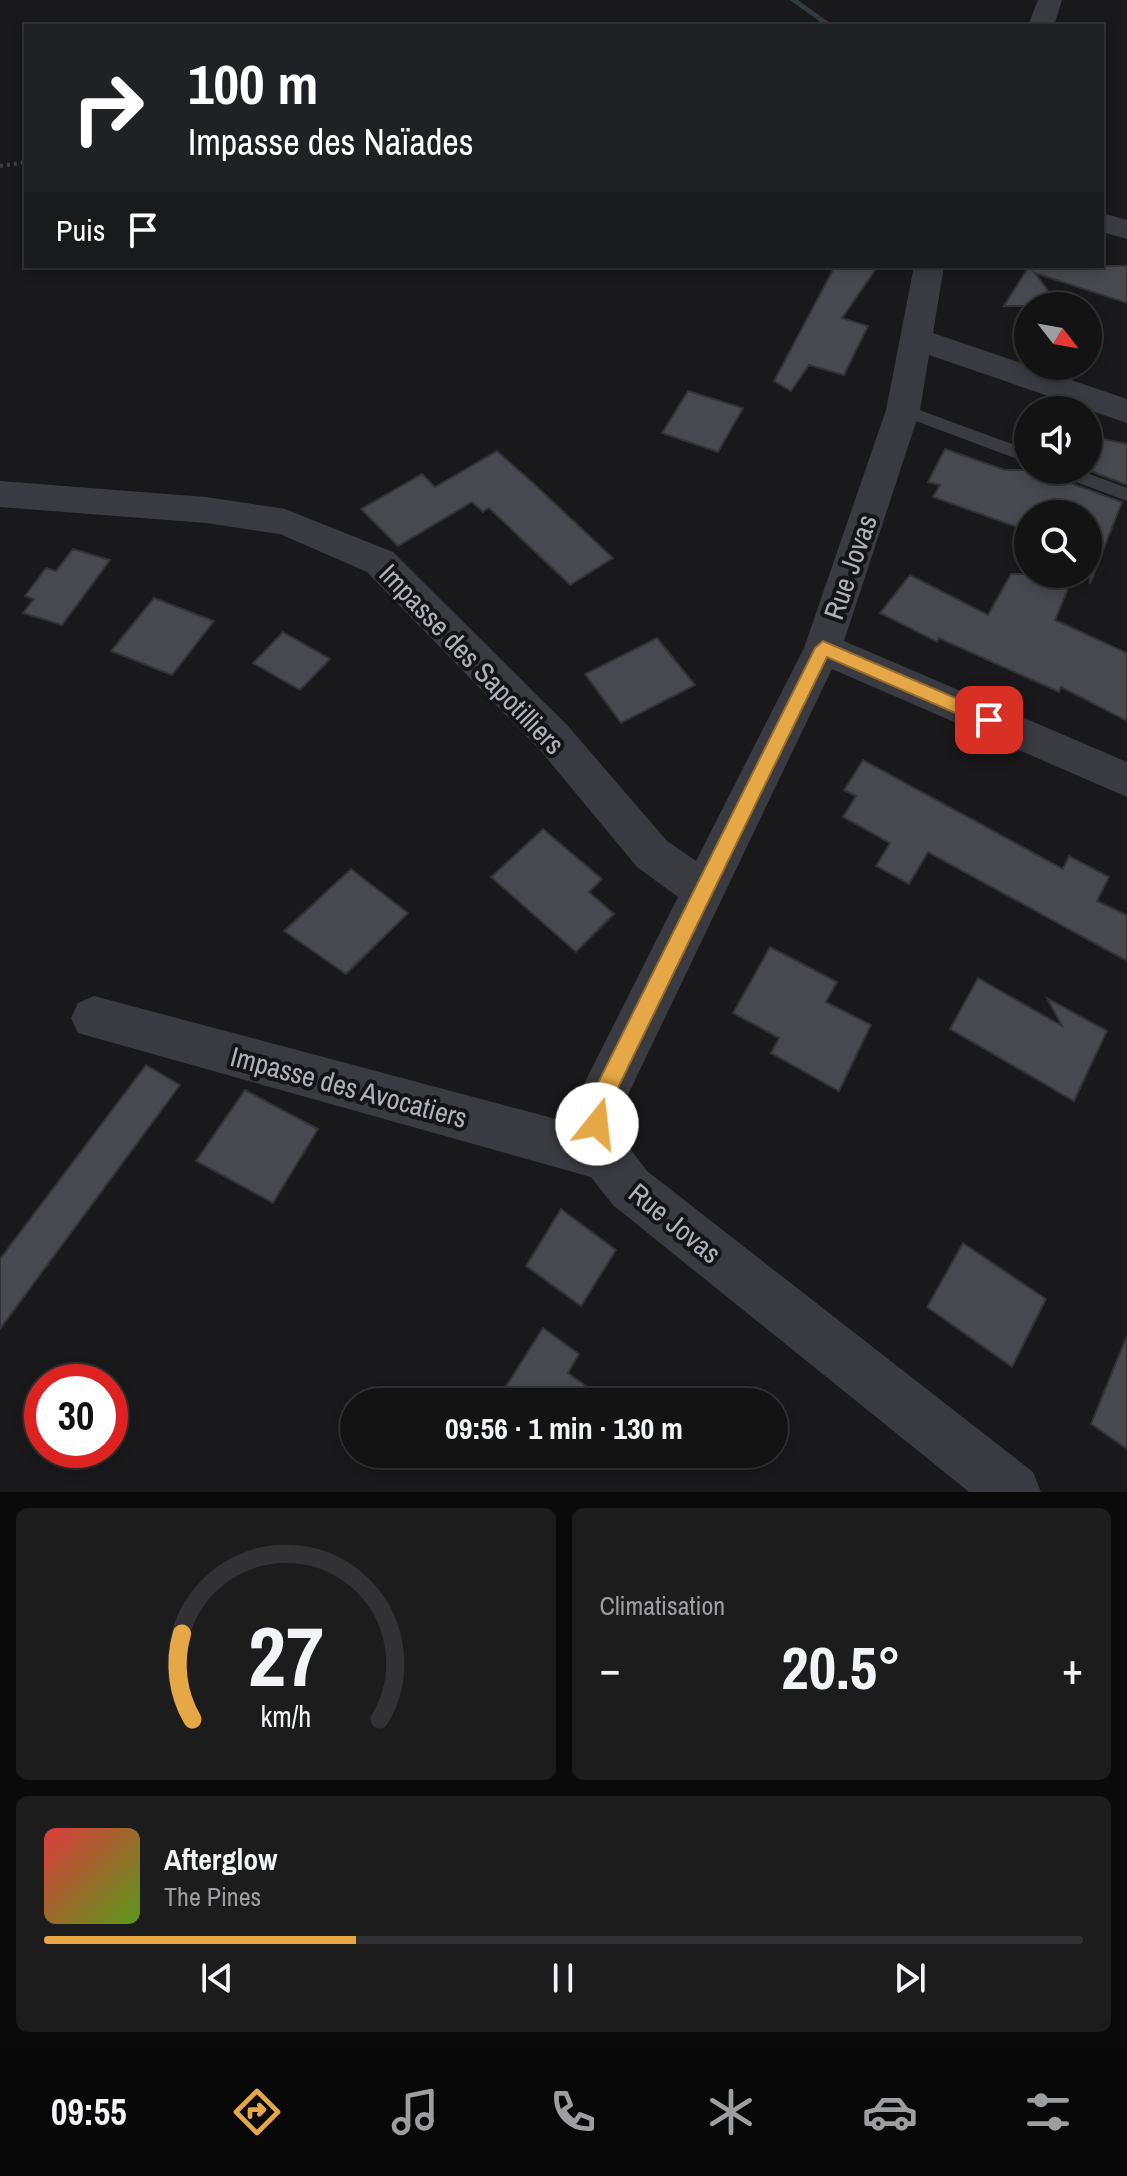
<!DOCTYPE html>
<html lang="fr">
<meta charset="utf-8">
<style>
:root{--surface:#131314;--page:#1c1c1d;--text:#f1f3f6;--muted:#9d9ea0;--line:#323234;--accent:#e6a846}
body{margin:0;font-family:"Archivo Narrow",sans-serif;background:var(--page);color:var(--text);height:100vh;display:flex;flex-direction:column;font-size:30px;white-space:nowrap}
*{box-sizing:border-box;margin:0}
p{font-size:26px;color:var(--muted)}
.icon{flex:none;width:44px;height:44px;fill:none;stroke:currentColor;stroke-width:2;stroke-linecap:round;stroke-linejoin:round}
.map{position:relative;height:1492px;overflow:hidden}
.drawer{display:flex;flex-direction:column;gap:16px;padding:16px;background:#0a0a0b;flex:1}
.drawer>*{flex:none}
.top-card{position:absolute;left:24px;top:24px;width:1080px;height:244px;border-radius:0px;box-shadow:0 4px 12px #0003,0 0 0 2px var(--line);background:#202124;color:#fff;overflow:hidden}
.needle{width:52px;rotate:121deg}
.buttons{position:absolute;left:1014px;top:292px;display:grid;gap:16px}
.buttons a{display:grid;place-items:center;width:88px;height:88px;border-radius:50%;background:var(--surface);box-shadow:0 4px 12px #0003,0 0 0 2px var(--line);font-size:40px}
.speed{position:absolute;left:24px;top:1364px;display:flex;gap:16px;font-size:40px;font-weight:700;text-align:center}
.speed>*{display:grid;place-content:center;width:104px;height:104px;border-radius:50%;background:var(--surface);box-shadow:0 4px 12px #0003,0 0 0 2px var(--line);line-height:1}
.speed .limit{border:12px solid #d22;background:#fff;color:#111}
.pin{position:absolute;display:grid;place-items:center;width:68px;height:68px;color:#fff;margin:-34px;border-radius:16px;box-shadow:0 4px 12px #0006}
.me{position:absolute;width:88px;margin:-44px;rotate:16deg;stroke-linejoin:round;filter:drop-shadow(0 0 6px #0008)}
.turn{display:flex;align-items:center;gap:28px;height:168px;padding:0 32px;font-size:36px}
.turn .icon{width:104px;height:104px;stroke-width:2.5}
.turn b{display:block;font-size:56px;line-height:68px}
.then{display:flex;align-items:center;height:76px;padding:0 32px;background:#0003;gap:16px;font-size:30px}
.big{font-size:60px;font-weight:700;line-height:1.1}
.drawer .widget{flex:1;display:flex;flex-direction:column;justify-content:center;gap:12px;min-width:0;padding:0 28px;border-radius:12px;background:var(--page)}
.drawer .dial{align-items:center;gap:0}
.dial svg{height:208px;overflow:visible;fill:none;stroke:var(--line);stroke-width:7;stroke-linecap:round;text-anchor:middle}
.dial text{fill:var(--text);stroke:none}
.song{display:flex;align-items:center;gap:24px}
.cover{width:96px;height:96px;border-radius:12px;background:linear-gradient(135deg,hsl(0 70% 55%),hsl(90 70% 35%))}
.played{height:8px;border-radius:4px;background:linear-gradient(90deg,var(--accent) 30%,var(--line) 30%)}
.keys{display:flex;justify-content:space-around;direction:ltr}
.heat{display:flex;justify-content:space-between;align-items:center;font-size:44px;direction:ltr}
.drawer .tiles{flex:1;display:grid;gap:16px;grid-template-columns:1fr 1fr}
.widget:last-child{grid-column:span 2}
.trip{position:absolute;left:340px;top:1388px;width:448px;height:80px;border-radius:40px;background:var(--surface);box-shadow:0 4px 12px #0003,0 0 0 2px var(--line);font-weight:700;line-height:80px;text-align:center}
.dock{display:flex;height:128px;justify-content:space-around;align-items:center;background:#080808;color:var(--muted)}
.dock .icon{width:56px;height:56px}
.dock .current{color:var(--accent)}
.dock b{font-size:36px;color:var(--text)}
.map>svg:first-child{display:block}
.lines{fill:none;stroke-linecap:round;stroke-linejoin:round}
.stream{fill:#323b40;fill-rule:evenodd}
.building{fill:#48494e;stroke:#333337;stroke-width:2}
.path{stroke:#404247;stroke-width:4;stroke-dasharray:3 4;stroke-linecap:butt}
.lane{fill:#3a3b40;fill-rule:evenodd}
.street{fill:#3a3b40;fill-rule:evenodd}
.route{fill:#e6a846;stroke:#966d2e;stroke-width:2}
.labels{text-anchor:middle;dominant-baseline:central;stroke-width:8;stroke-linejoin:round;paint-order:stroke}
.street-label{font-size:28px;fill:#acb1ba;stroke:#141416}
</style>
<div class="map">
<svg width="1127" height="1492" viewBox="0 0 1127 1492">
<rect width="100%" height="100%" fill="#19191b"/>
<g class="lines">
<polygon class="stream" points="790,0 798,0 834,26 826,26"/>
</g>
<g class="building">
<polygon points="835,266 878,266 842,318 868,326 844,375 809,365 791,391 774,381"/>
<polygon points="1029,266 1033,270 1034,266 1127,266 1127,303 1035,273 1059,306 1004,306"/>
<polygon points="688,391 743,408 718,452 662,433"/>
<polygon points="1090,436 1127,444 1127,485 1088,470"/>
<polygon points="945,449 1005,470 1049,470 1054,477 1122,502 1090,584 1088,514 1028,514 1028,531 933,497 940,485 928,482"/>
<polygon points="497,451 532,482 613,558 570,585 489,508 483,512 472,502 398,546 361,509 422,474 435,487"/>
<polygon points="73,549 110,560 62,625 23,613 34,599 25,596 46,568 56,571"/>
<polygon points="1011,574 1074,574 1055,620 1127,653 1127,721 1061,687 1059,692 939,638 937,642 880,613 910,575 988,615"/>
<polygon points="154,598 214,621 172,675 111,651"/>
<polygon points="283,632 330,659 300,690 253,663"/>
<polygon points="657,638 695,685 621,723 585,674"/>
<polygon points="863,760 1063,869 1069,856 1109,877 1097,901 1127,915 1127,961 928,852 909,884 876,866 890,843 843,817 856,796 844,790"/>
<polygon points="543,829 602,879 589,892 614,914 576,952 491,877"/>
<polygon points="351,869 408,913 346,974 284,931"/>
<polygon points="770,947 837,982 826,1002 871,1025 839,1091 771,1053 779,1038 733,1013"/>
<polygon points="978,978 1062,1026 1047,998 1107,1031 1074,1101 950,1029"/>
<polygon points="146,1065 180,1085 0,1329 0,1259"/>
<polygon points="245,1090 318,1129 273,1203 196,1161"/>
<polygon points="561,1209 616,1250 581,1306 526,1266"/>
<polygon points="963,1243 1046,1299 1012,1367 927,1307"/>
<polygon points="543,1328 579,1354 568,1373 608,1402 496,1402"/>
<polygon points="1126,1338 1127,1338 1127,1449 1091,1424"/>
</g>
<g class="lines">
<polyline class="path" points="0,166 26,162"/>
<g class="lane">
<polygon points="903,404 1028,450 1028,463 897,414 895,410"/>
<polygon points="1052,470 1079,470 1127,488 1127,501 1055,474"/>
</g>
<g class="street">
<polygon points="1038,0 1062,0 1054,26 1028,26"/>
<polygon points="1102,213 1127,220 1127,239 1102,232"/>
<polygon points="914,266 944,266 933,333 1127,399 1127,423 929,355 920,410 844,641 1127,762 1127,797 832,669 625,1101 625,1142 647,1171 1033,1472 1041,1492 969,1492 613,1205 591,1177 78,1033 71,1018 78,1003 94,996 575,1124 578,1098 585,1082 678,897 637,867 540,750 367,572 280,534 206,523 0,507 0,481 206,497 285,509 393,552 568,726 667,841 696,861 804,648 886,410"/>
</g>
</g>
<polygon class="route" points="823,641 995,715 998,720 989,727 983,725 827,657 612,1100 605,1132 597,1135 590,1132 587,1124 594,1091 815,648"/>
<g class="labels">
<g class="street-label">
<text transform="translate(850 567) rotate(-71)">Rue Jovas</text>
<text transform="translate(472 659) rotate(46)">Impasse des Sapotilliers</text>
<text transform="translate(349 1087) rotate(15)">Impasse des Avocatiers</text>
<text transform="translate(675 1223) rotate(39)">Rue Jovas</text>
</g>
</g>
</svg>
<div class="buttons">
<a><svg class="needle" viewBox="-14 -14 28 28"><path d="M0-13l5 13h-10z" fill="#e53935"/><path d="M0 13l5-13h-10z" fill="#9d9ea0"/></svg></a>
<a><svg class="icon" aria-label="sound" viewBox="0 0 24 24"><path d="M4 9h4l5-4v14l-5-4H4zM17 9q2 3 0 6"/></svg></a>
<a><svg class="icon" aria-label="search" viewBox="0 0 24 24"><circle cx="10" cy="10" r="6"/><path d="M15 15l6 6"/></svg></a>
</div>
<div class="speed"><div class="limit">30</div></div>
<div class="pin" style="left:989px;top:720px;background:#d93025"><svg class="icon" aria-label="arrive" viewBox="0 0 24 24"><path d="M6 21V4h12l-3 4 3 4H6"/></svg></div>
<svg class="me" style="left:597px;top:1124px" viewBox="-20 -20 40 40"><circle r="19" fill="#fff"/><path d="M0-13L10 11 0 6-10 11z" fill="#e6a846"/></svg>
<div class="trip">09:56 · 1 min · 130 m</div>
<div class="top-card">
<div class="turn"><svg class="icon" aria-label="right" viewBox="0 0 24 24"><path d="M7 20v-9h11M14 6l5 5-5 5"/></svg><div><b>100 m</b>Impasse des Naïades</div></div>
<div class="then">Puis<svg class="icon" aria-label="arrive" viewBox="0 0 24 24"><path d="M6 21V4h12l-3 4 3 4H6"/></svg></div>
</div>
</div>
<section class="drawer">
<div class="tiles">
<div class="widget dial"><svg viewBox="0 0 100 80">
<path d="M14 69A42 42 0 1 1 86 69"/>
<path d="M14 69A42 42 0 0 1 10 36" stroke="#e6a846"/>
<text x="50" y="56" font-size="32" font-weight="700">27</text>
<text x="50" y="72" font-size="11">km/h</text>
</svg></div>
<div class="widget"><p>Climatisation</p>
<div class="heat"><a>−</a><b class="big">20.5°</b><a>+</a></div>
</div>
<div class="widget">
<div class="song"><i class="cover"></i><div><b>Afterglow</b><p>The Pines</p></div></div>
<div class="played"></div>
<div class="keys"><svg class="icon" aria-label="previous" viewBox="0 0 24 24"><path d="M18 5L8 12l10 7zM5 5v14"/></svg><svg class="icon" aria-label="pause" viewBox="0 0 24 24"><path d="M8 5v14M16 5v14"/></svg><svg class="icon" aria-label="next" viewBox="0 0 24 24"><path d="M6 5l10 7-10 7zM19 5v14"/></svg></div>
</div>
</div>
</section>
<nav class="dock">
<b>09:55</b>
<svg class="icon current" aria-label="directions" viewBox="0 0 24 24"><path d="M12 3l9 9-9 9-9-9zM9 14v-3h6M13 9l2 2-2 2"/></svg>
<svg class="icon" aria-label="music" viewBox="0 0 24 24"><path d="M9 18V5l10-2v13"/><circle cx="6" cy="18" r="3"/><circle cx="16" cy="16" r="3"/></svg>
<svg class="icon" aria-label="phone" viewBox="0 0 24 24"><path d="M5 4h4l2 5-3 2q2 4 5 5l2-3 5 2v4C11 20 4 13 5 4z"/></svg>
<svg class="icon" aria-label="climate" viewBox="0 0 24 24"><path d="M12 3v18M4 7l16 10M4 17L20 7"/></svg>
<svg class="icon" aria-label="car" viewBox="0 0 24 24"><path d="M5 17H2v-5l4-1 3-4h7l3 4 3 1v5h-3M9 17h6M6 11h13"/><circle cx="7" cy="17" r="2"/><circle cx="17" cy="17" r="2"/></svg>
<svg class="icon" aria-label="filters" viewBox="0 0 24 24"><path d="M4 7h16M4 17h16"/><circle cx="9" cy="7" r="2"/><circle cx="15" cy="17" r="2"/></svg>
</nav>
